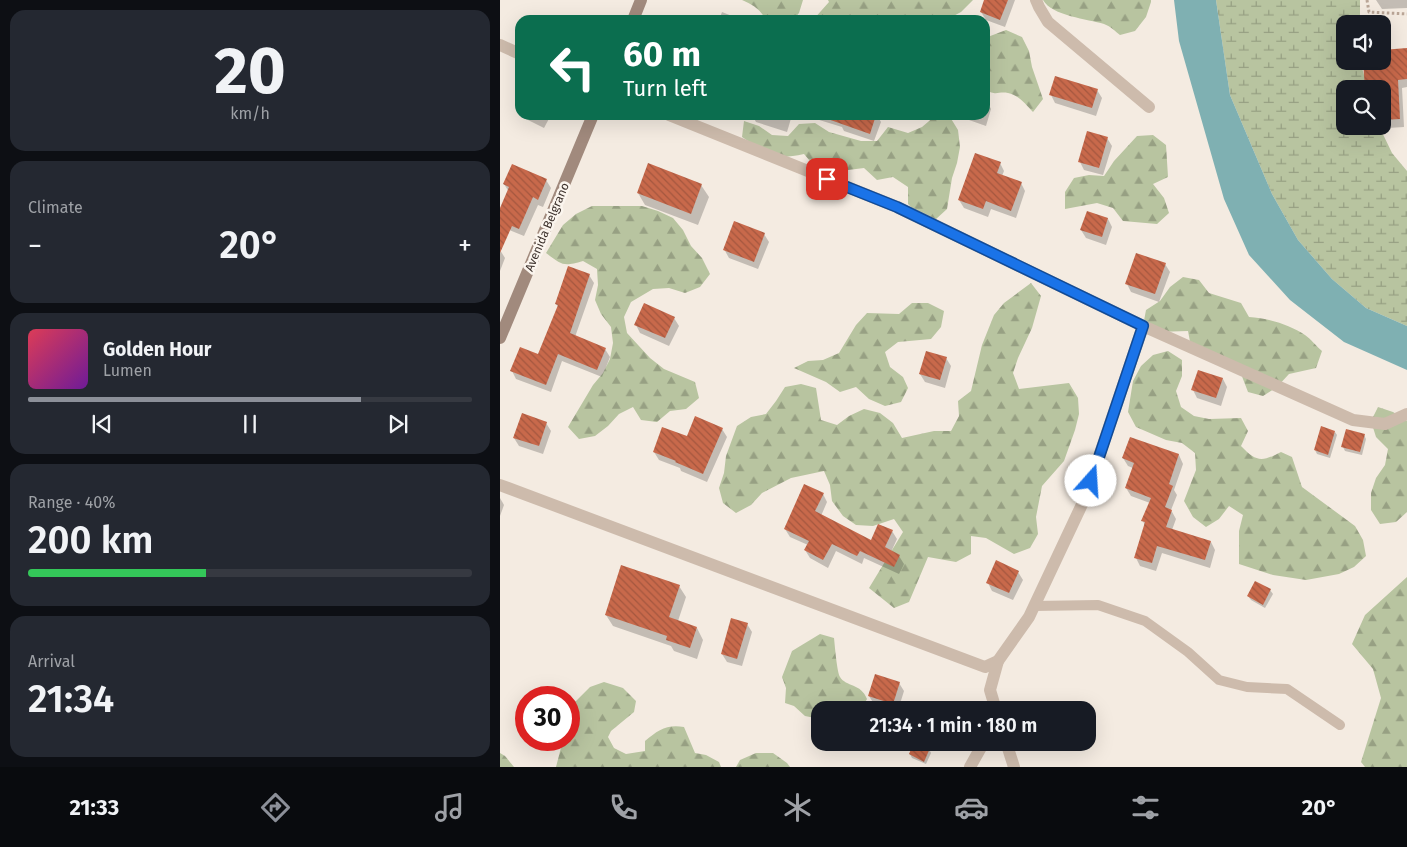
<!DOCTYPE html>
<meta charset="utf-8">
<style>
:root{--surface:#171b24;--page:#242831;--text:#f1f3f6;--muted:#9ea1a6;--line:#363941;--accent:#8c9099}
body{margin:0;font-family:"Fira Sans",sans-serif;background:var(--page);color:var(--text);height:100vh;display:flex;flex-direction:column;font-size:19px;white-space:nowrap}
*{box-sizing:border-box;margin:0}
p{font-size:16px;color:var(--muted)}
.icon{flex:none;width:28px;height:28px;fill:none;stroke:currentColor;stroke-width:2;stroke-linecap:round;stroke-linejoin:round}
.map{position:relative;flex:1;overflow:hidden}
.drawer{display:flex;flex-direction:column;gap:10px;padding:10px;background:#0d0f14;width:500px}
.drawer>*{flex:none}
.banner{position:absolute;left:15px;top:15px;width:475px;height:105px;border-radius:15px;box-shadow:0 5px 20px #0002;background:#0b6e4f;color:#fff;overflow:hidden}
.tools{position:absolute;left:836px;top:15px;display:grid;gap:10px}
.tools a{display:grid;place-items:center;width:55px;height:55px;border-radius:10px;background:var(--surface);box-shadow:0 5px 20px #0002;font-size:25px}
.speed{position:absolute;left:15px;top:686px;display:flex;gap:10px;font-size:25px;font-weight:700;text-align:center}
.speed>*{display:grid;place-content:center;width:65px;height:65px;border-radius:50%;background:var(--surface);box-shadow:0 5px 20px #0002;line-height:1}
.speed .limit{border:8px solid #d22;background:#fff;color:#111}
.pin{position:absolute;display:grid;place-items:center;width:42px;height:42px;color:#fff;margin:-21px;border-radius:10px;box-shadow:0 2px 8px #0006}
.me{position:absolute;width:55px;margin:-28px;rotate:19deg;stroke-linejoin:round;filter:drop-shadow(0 0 4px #0008)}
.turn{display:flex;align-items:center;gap:18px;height:105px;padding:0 25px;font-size:22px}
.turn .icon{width:65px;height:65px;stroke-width:2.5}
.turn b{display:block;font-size:35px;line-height:42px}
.big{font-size:38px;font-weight:600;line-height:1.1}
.drawer .widget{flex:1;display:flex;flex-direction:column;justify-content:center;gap:8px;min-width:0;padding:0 18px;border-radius:15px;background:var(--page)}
.drawer .dial{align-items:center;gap:0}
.dial b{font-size:65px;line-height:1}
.song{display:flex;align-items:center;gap:15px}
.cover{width:60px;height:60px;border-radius:8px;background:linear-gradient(135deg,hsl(350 70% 55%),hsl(280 70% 35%))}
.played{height:5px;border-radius:2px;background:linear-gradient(90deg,var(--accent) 75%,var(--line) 75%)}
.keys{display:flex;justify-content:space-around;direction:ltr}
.heat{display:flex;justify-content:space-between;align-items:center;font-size:28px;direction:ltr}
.charge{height:8px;border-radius:4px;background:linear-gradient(90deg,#34c759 40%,var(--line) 0)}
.trip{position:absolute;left:311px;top:701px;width:285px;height:50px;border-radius:15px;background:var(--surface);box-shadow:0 5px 20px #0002;font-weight:600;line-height:50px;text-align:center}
.tabs{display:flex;height:80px;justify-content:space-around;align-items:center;background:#090b0e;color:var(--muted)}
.tabs .icon{width:35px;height:35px}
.tabs .on{color:var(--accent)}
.tabs b{font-size:22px;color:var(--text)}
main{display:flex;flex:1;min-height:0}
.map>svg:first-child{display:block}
.forest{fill:url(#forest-firs)}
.wetland{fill:url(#wetland-marsh)}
.water{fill:#7fb0b2}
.shadow{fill:#0003}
.building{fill:url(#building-back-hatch)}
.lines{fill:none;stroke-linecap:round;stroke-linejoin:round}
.path{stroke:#b9a596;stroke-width:3;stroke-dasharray:2.5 2.5;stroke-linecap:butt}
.lane{stroke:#cdbbac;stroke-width:10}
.street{stroke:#cdbbac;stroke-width:12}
.secondary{stroke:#a18a7d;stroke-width:12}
.route-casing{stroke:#114b97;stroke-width:12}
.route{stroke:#1a73e8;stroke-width:9}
.labels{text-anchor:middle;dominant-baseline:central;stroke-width:5;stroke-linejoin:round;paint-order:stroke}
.street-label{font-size:12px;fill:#3b302b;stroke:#fbf5ee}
</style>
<main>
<section class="drawer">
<div class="widget dial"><b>20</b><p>km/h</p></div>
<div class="widget"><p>Climate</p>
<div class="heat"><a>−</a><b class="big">20°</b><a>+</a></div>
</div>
<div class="widget">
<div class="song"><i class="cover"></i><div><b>Golden Hour</b><p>Lumen</p></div></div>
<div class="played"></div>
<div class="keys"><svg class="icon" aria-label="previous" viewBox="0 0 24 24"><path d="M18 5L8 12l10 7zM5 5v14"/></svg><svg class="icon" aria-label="pause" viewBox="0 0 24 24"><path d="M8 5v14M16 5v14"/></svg><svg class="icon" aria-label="next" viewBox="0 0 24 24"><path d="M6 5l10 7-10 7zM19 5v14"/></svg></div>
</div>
<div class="widget"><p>Range · 40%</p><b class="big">200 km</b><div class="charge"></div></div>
<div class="widget"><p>Arrival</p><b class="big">21:34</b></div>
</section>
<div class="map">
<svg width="907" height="767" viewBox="0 0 907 767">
<defs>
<pattern id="forest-firs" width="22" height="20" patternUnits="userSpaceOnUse" patternTransform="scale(1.25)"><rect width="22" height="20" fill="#b8c4a0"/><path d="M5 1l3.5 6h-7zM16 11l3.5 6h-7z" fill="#97a083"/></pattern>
<pattern id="wetland-marsh" width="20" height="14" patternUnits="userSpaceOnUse" patternTransform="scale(1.25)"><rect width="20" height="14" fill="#b8c4a0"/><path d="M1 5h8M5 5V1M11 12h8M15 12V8" fill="none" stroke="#97a083"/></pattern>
<pattern id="building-back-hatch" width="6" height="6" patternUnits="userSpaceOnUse" patternTransform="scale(1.25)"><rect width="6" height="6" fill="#c8694b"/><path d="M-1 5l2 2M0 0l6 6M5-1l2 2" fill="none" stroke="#a4573f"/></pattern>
</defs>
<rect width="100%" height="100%" fill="#f4ebe1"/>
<g class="forest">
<path d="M242 0H303L299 13 293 20H266C261 10 252 4 242 0Z"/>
<polygon points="328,0 473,0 461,12 446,20 313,20 329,2"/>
<path d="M543 0H651V2L646 17 635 31 620 35C615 31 610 26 604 24 588 19 552 16 543 0Z"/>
<path d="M506 30 522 37 529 51 532 67 543 99 533 112C526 105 519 95 508 93 497 91 497 97 485 89V38Z"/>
<path d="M435 116 450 117 458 130 460 147 457 163 452 178 447 209 435 220 419 215 408 204V187L393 177 377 180 364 168 332 172 315 167 304 154C272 161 268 154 242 137L244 121 259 126 272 135 288 136 299 124 315 123 329 132 361 141H377L388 127 408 133 422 127Z"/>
<polygon points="653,135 666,145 668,177 653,184 664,198 669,213 657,224 623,221 613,208 597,203 565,209 565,192 574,178 589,175 604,176 614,161 637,136"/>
<path d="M92 206H142L158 211 173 218 183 230 191 246 202 258 210 274 200 287 185 293 169 288 153 289 131 302 124 317 127 333 150 358 164 369 195 382 199 398 186 409 170 411 157 422 141 420 133 407 119 414 108 426 95 436 79 439 68 427 93 385 103 373 110 359 113 343 111 327 101 314 95 300 98 285 97 269 83 261C63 267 62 265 46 253L63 225 76 214Z"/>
<path d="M683 277 699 280 709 293 741 303 749 317C767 318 789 324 805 335 811 339 816 346 822 351L816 368 789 374 777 387 763 396 748 392 738 366 691 347 688 331 656 332 643 326 646 310 660 301 670 287Z"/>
<polygon points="531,283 541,296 532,328 518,358 513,373 519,389 569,383 578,398 579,414 575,430 564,461 542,486 536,517 538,534 530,548 514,554 486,538 471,536 471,554 456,562 428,557 409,602 394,608 369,588 403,532 394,519 373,526 356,525 343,516 332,501 330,485 324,471 291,478 262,493 251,505 236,513 223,503 219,488 224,473 226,456 237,426 251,417 266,414 276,401 285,387 301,384 316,388 321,420 337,425 349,416 364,409 380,413 393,423 402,438 434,431 451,431 459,416 458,401 471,391 482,345 494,315 504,303"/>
<polygon points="412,303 428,303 444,311 441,327 431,339 398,342 385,352 390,367 403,377 408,388 401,402 385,406 369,399 356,387 340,392 326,382 294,368 308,361 323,360 339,353 356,325 367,313 399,314"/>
<path d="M668 351 682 360V376L676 391 681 407 694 416 709 419 741 418 748 431 741 446C756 462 762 462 781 452L792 457 802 487 855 526 863 540 866 556 854 567 839 574 806 580 773 575 739 564V531L743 515 729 506 719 519 706 527 693 517 684 501 696 470 695 453 682 443 666 440 636 427 628 412 633 381 641 366 653 355Z"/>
<polygon points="878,407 893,412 907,421 907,512 896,522 880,524 871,510 871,493 876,478 885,465 888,449 876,437 871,421"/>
<polygon points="907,577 907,767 865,767 861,762 881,698 873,669 852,644 865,615"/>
<path d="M320 634 334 638C335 647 337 672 340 677 346 687 361 683 367 699L361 710H320V719L305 716 294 706 285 703 286 688 282 677 292 651Z"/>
<path d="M104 682 123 688 136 701 134 712 111 731 108 737 114 748 126 754 145 751V741C158 730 167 724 184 727L195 753 206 755 219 762 221 767H56L63 740H69V703L76 701 90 687Z"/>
<polygon points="0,753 5,756 14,767 0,767"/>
<polygon points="256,753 273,753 287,763 290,767 236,767 240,760"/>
</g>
<polygon class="wetland" points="716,0 860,0 860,24 845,24 845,61 860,61 868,89 845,89 845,126 879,126 892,153 907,171 907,326 866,308 832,279 798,240 772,194 730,95"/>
<polygon class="water" points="674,0 716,0 730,95 772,194 798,240 832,279 866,308 907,326 907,370 844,342 790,300 749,255 724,199 679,41"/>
<g class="shadow">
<polygon points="485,0 515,0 505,27 486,20 481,12"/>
<polygon points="876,0 907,0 907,8 882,9"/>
<polygon points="222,12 242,20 219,20"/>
<polygon points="882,33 884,36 885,51 907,50 907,87 902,88 904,127 872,129 871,126 882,126"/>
<polygon points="597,90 602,98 596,116 555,103 551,95"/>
<polygon points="20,103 20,114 17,109"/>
<polygon points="485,104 489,105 491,109 486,126 469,120 467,115 485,115"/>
<polygon points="21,115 51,115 44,128 22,117"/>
<polygon points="252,115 292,115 287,132 256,122"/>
<polygon points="303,115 377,115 381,122 374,141 344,131 342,127"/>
<polygon points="607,138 612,146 603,175 584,170 580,162"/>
<polygon points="500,163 504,171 502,176 521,183 525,191 516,218 491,209 488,217 464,208 459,200"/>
<polygon points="46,180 51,188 43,207 38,205 24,236 4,228 0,220 0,212 9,192 4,184"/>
<polygon points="201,185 209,197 198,225 145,205 138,193"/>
<polygon points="608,219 612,227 606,245 586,238 581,230"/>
<polygon points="264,234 269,242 258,269 229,258 224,249"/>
<polygon points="0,250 5,258 0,271"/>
<polygon points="665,264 670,272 659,302 631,292 627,284"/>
<polygon points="89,275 94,283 75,337 105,349 110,357 102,377 62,361 51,392 16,379 12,371 39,355 59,308 56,304"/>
<polygon points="174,318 179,326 169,346 140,333 136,325"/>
<polygon points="446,358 451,366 445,388 425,382 420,374"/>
<polygon points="723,379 727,387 721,406 697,398 693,390"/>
<polygon points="46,423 51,431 43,454 19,446 14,438"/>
<polygon points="222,429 227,437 207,482 181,471 180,468 159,460 154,452 187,437"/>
<polygon points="835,432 837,435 830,458 817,454 815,450"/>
<polygon points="864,435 866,439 862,455 845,451 843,447"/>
<polygon points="630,438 679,455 683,464 674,490 677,495 671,510 676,519 672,530 711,542 715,550 710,568 662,553 656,571 640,566 636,558 645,526 643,521 650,503 631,496 626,488 633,468 628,466 623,458"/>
<polygon points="323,494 327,502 321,516 372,542 392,531 397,539 391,552 399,556 404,564 399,574 364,558 362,564 336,551 328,568 310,558 305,550 308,545 290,537 285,529"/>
<polygon points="0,498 4,505 0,516"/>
<polygon points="518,572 523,580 513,600 492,591 488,583"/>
<polygon points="756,583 770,590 773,594 765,608 751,600 748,596"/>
<polygon points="179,586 186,597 178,621 197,628 203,640 197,659 174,651 171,646 113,626 106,615"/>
<polygon points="247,624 252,632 242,666 227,662 222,654"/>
<polygon points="399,683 404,691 398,710 392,710 374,704 369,696"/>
<polygon points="429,749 431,753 426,764 412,758 410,754"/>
</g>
<g class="building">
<polygon points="484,0 508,0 500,20 480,12"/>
<polygon points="907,48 907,79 898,80 900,119 882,120 882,89 865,89 863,61 882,61 882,50"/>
<polygon points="555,76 598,89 592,108 549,95"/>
<polygon points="323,115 376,115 370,134 322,117"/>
<polygon points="587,131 608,137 599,168 578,162"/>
<polygon points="475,153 501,162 497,173 522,182 511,211 486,201 483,209 458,200"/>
<polygon points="148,163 202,184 191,214 137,193"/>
<polygon points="12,164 47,179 38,200 33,197 19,229 12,226 0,253 0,208 9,187 3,184"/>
<polygon points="587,211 608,218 602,237 580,230"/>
<polygon points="234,221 265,233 254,262 223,250"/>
<polygon points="636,253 666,263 655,294 625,284"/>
<polygon points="68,266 90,274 70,333 106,348 97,370 58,354 46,385 10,371 20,347 38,354 58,305 55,304"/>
<polygon points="144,303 175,317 165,338 134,325"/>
<polygon points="426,351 447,357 440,380 419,374"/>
<polygon points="698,370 723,378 716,398 691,390"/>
<polygon points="22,413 47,422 39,446 13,438"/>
<polygon points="195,416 223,428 203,474 175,462 176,461 153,452 162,427 187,436"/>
<polygon points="821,426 835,431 828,455 814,450"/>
<polygon points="846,429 865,434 860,452 841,447"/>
<polygon points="630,437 679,454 669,484 673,486 665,507 672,510 666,527 711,541 705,560 657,546 652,563 634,558 645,522 641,521 651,498 625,488 634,463 622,458"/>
<polygon points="304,484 324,493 315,511 371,540 378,524 393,530 385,547 400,555 394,567 360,551 357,556 332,544 323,560 304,550 309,541 284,529"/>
<polygon points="496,560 519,571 509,593 486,583"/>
<polygon points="121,565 180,585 169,617 197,627 190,648 166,640 167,636 105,615"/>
<polygon points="755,581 771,589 763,605 747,596"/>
<polygon points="231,618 248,623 237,659 221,654"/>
<polygon points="375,674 400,682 393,704 368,696"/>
<polygon points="414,742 418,742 430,748 424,762 409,754"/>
</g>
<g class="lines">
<polyline class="path" points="867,0 869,12 907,14"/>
<polyline class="lane" points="534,606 598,605 645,621 688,652 719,680 747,687 787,689 840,725"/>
<g class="street">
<polyline points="536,0 539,7 548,22 649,107"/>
<polyline points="0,45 20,54"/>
<polyline points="169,115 397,207 643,326 853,420 885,424 907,414"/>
<polyline points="0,485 485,667 498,661 529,617 585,498 643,326"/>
<polyline points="496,710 490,690 498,661"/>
<polyline points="506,742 514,767"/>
<polyline points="470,767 484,742"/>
</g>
<g class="secondary">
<polyline points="133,20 141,0"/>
<polyline points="0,338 93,115"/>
</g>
</g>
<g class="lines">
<defs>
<polyline id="route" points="327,179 397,207 643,326 591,481"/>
</defs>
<use href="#route" class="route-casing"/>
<use href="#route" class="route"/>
</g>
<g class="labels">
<g class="street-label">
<text transform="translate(47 227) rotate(-67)">Avenida Belgrano</text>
</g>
</g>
</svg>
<div class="tools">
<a><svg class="icon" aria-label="sound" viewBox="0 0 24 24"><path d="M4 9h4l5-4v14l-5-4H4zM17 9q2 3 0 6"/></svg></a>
<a><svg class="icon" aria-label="search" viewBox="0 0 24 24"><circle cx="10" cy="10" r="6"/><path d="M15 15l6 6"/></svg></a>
</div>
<div class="speed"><div class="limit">30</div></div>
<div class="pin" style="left:327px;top:179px;background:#d93025"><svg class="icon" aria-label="arrive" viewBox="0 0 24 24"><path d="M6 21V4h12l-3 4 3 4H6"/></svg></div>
<svg class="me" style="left:591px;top:481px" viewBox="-20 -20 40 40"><circle r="19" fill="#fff"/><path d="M0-13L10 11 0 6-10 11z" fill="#1a73e8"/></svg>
<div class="trip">21:34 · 1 min · 180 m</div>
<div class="banner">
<div class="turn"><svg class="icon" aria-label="left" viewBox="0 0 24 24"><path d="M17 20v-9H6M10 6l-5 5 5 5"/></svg><div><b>60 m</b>Turn left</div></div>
</div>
</div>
</main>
<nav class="tabs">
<b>21:33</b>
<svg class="icon on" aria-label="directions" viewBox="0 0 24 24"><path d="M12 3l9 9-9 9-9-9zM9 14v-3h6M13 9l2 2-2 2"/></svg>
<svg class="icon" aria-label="music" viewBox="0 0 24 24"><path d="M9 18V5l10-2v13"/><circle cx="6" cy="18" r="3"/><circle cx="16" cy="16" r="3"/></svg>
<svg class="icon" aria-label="phone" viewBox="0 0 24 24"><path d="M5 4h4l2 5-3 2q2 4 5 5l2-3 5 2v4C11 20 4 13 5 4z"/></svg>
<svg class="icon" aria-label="climate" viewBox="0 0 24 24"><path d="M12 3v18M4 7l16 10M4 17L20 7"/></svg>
<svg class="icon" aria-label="car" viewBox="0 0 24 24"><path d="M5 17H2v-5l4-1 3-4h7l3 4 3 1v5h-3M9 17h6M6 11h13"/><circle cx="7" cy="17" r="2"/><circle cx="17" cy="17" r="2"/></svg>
<svg class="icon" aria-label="filters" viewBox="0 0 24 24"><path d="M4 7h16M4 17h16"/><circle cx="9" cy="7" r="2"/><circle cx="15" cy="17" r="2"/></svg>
<b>20°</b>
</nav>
